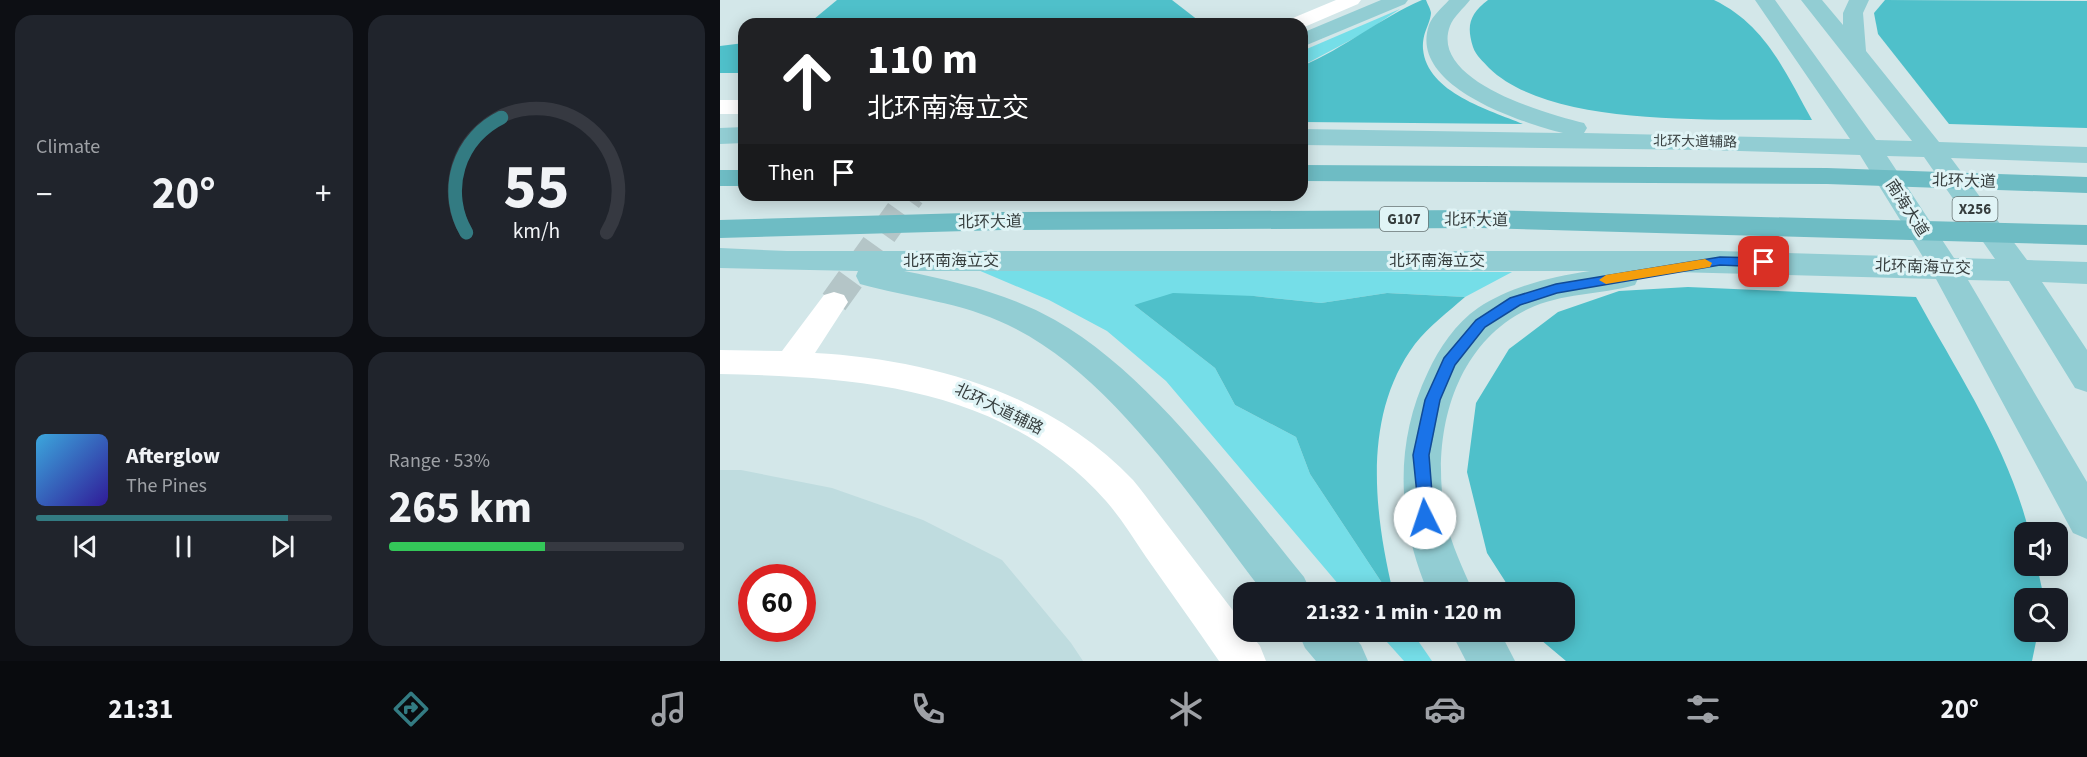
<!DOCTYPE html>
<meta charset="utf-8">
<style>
:root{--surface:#171b24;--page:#20242c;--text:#f1f3f6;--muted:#9ea1a6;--line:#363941;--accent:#337b82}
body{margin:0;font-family:"Source Sans 3","Noto Sans SC",sans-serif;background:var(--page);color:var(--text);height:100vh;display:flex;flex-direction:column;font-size:22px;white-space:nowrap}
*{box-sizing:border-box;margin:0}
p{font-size:20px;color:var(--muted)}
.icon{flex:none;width:33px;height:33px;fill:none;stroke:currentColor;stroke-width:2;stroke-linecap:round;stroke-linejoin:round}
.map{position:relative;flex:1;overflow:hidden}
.drawer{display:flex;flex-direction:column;gap:15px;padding:15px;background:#0d0f14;width:720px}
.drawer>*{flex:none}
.banner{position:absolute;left:18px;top:18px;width:570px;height:183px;border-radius:18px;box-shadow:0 3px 15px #0003;background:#202124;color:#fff;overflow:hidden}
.controls{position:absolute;left:1294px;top:522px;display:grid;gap:12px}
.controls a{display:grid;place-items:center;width:54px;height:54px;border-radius:12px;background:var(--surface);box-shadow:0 3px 15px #0003;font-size:30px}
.speed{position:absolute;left:18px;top:564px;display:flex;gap:12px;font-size:30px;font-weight:700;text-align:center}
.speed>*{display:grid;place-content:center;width:78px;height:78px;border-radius:50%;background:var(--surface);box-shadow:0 3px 15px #0003;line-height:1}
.speed .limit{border:9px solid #d22;background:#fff;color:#111}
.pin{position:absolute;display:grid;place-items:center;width:51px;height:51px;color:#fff;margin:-26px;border-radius:12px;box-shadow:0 3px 9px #0006}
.me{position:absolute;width:66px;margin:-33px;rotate:356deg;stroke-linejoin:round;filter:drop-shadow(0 0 4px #0008)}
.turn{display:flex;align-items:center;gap:21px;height:126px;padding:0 30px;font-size:27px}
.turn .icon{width:78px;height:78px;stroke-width:2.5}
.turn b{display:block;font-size:42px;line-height:51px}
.then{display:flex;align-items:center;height:57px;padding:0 30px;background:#0003;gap:12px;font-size:22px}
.big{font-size:45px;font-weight:700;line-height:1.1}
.drawer .tile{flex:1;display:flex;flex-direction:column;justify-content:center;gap:9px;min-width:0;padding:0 21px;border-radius:18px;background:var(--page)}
.drawer .dial{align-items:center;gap:0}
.dial svg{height:156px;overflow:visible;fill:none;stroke:var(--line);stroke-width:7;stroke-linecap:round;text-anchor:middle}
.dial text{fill:var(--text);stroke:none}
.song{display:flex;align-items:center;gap:18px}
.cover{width:72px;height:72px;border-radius:9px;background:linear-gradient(135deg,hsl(200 70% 55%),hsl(250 70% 35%))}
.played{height:6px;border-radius:3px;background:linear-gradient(90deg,var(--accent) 85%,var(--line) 85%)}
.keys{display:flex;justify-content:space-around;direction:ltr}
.heat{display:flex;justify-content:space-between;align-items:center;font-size:33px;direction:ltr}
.charge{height:9px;border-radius:4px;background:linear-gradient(90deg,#34c759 53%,var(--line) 0)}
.drawer .tiles{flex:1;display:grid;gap:15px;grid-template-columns:repeat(2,1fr)}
.trip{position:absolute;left:513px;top:582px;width:342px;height:60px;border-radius:18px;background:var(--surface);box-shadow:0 3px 15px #0003;font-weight:700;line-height:60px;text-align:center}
.dock{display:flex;height:96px;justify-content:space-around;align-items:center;background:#090b0e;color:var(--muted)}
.dock .icon{width:42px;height:42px}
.dock .current{color:var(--accent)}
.dock b{font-size:27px;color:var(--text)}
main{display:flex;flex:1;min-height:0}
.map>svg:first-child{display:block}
.built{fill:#bfdcdf;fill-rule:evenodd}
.green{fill:#75dee8}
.forest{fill:#4fc0ca}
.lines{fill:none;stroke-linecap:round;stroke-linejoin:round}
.minor-tunnel{stroke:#b4c5c7;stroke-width:28;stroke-dasharray:28 14;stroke-linecap:butt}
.minor{fill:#fff;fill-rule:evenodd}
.primary{fill:#92cdd3;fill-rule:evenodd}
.trunk{fill:#6ebcc4;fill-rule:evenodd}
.route{fill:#1a73e8;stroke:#114b97;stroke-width:1.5}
.slow{fill:#f59e0b}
.labels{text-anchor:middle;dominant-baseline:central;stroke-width:6;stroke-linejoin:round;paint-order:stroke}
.far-street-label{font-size:14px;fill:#363e3e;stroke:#e0f4f6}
.shield{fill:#e0f4f6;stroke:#697575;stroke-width:1.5}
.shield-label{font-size:15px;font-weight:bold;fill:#363e3e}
.street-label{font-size:16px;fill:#363e3e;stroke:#e0f4f6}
</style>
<main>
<section class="drawer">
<div class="tiles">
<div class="tile"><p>Climate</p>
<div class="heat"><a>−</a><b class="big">20°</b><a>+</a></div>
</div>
<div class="tile dial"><svg viewBox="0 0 100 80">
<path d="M14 69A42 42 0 1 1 86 69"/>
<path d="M14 69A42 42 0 0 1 32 10" stroke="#337b82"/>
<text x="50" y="56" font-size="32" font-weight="700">55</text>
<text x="50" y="72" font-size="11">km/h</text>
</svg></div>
<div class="tile">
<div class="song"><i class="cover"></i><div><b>Afterglow</b><p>The Pines</p></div></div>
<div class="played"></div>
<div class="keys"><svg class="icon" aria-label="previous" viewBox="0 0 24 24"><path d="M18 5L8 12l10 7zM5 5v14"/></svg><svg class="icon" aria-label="pause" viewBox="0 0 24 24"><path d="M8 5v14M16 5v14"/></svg><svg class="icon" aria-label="next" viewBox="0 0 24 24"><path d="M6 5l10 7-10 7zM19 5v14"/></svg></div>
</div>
<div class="tile"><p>Range · 53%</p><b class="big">265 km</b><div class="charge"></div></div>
</div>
</section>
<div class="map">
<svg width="1367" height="661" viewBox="0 0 1367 661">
<rect width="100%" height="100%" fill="#d3e7e9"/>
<path class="built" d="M0 470H21L112 488 203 520 282 560 351 643 363 661H0ZM32 578H82V628H32Z"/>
<g class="green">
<polygon points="680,9 642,34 582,66 582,51"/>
<polygon points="258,270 792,272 745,297 667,293 601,303 534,296 414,305 495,368 515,405 576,437 590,474 668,592 625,592 446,381 387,331 329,300"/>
<polygon points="658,632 692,632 712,661 684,661"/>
</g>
<g class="forest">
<polygon points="117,0 452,0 483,24 88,24"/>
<path d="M702 0H706C707 3 711 10 711 13 710 25 702 32 703 49 707 93 770 110 803 124L582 122V66C625 48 660 18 702 0Z"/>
<path d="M768 0H994C1046 25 1065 72 1092 120 1007 118 833 130 769 68 763 61 756 56 753 47 746 25 750 14 768 0Z"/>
<polygon points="1165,0 1367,1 1367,128 1229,124 1158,34 1154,13"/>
<polygon points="24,43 24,73 0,73 0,46"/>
<path d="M968 287 1196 297C1237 372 1289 449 1309 532H1305V566H1317L1324 598H1305V632H1318L1312 661H846L821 640 816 632H844V592H792L767 553 747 472 756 403 789 349 838 312 899 291Z"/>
<path d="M453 293 534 296 601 303 667 293 745 297C728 312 709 326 695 344 642 415 654 512 673 592H668L590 474 576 437 515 405 495 368 414 305Z"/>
</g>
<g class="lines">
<polyline class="minor-tunnel" points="114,302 191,195"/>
<g class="minor">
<polygon points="616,0 641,0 638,4 582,28 582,24 566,24 568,20"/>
<rect x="0" y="100" width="24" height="14"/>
<path d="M114 292 124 295 128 302 95 353C209 359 332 394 413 480 425 494 435 509 446 523 472 557 498 591 524 625V632H529L540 646 546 661H499C475 626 450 591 426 557 413 538 401 518 386 501 284 387 142 377 0 374V350L62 351 104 295Z"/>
</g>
<g class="primary">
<polygon points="661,0 688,0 685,4 582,47 582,33"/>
<path d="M729 0H750C744 8 733 17 730 26 709 81 827 114 864 123L867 128 864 133 1130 139 1035 0H1055L1156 140 1192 141 1081 0H1102L1123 25V13L1129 0H1149L1143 13 1146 51 1219 142 1367 147V163L1231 158 1307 260 1367 262V284L1322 282 1367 350V392L1355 388 1289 281 1248 280 1367 482V539L1353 533 1216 279 916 271 919 277 915 285C880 295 841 293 808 309 731 346 710 441 726 519 731 545 743 568 753 592H708C677 520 674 443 708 372 719 348 736 323 758 308 791 286 831 277 870 271H184C235 281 289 294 335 320 433 376 513 491 584 577L591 592H543C474 503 392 374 288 325 241 302 190 298 140 284L136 276 138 271 0 268V248L67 251H1000L1203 257 1140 155 988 150 582 145V129L843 133C800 122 688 86 709 25 712 16 723 7 729 0ZM1167 156 1204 157 1275 259 1234 258Z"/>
<polygon points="24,127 24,143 0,144 0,128"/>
<polygon points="578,632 630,632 641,645 648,661 596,661 585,648"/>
<polygon points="731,632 780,632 795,661 746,661"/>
</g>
<g class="trunk">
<polygon points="582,165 1107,168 1367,177 1367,193 1107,184 582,181"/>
<rect x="0" y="170" width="24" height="16"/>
<polygon points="761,210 1367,225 1367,245 761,228 282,230 0,238 0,220 282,212"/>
</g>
</g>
<polygon class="route" points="1000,257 1044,258 1051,262 1044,267 1000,265 837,293 800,305 765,327 735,365 720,400 709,455 714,518 711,524 705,526 700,524 693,455 705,400 724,358 756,320 790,298 836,284"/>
<polygon class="slow" points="985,259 992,263 990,267 886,284 879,280 886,275"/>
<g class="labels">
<g class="far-street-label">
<text transform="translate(975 142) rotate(1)">北环大道辅路</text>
</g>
<g class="shield">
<rect x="1232.5" y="197" width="45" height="24" rx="4.5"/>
<rect x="660" y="207" width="48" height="24" rx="4.5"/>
</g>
<g class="shield-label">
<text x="1255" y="209">X256</text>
<text x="684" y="219">G107</text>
</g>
<g class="street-label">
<text transform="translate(1244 181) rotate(2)">北环大道</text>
<text transform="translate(1187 208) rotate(57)">南海大道</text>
<text transform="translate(756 220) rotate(1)">北环大道</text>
<text transform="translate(270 222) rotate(-1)">北环大道</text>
<text x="231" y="261">北环南海立交</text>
<text x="717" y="261">北环南海立交</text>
<text transform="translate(1203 267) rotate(2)">北环南海立交</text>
<text transform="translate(279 409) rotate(26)">北环大道辅路</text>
</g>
</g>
</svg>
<div class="controls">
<a><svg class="icon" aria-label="sound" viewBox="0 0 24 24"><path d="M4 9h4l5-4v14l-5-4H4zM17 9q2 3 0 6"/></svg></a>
<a><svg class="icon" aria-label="search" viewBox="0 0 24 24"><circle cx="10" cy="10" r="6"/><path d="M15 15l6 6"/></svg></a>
</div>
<div class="speed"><div class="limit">60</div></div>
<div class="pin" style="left:1044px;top:262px;background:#d93025"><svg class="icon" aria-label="arrive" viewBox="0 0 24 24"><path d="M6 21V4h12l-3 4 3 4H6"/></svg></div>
<svg class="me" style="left:705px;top:518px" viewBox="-20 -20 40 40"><circle r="19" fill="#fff"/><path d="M0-13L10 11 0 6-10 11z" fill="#1a73e8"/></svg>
<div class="trip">21:32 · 1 min · 120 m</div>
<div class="banner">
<div class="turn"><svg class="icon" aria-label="ahead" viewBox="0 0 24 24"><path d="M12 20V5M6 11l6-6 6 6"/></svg><div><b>110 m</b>北环南海立交</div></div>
<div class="then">Then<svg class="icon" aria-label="arrive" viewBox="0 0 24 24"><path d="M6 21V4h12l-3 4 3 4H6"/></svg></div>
</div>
</div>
</main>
<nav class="dock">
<b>21:31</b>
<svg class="icon current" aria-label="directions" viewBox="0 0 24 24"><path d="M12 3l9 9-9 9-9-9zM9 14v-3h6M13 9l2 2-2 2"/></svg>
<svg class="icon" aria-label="music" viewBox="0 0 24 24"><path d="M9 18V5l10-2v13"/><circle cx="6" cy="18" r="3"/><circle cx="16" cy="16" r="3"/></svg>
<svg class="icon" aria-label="phone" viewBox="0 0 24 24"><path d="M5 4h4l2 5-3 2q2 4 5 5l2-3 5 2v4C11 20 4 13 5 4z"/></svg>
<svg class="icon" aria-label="climate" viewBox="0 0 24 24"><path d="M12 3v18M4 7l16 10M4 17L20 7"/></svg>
<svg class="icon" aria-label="car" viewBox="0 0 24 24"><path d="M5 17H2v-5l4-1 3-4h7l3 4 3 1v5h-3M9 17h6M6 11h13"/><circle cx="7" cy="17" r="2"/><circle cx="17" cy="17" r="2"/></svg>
<svg class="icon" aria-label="filters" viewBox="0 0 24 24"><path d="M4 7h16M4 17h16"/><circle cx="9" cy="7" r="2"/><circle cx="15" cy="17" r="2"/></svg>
<b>20°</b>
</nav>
